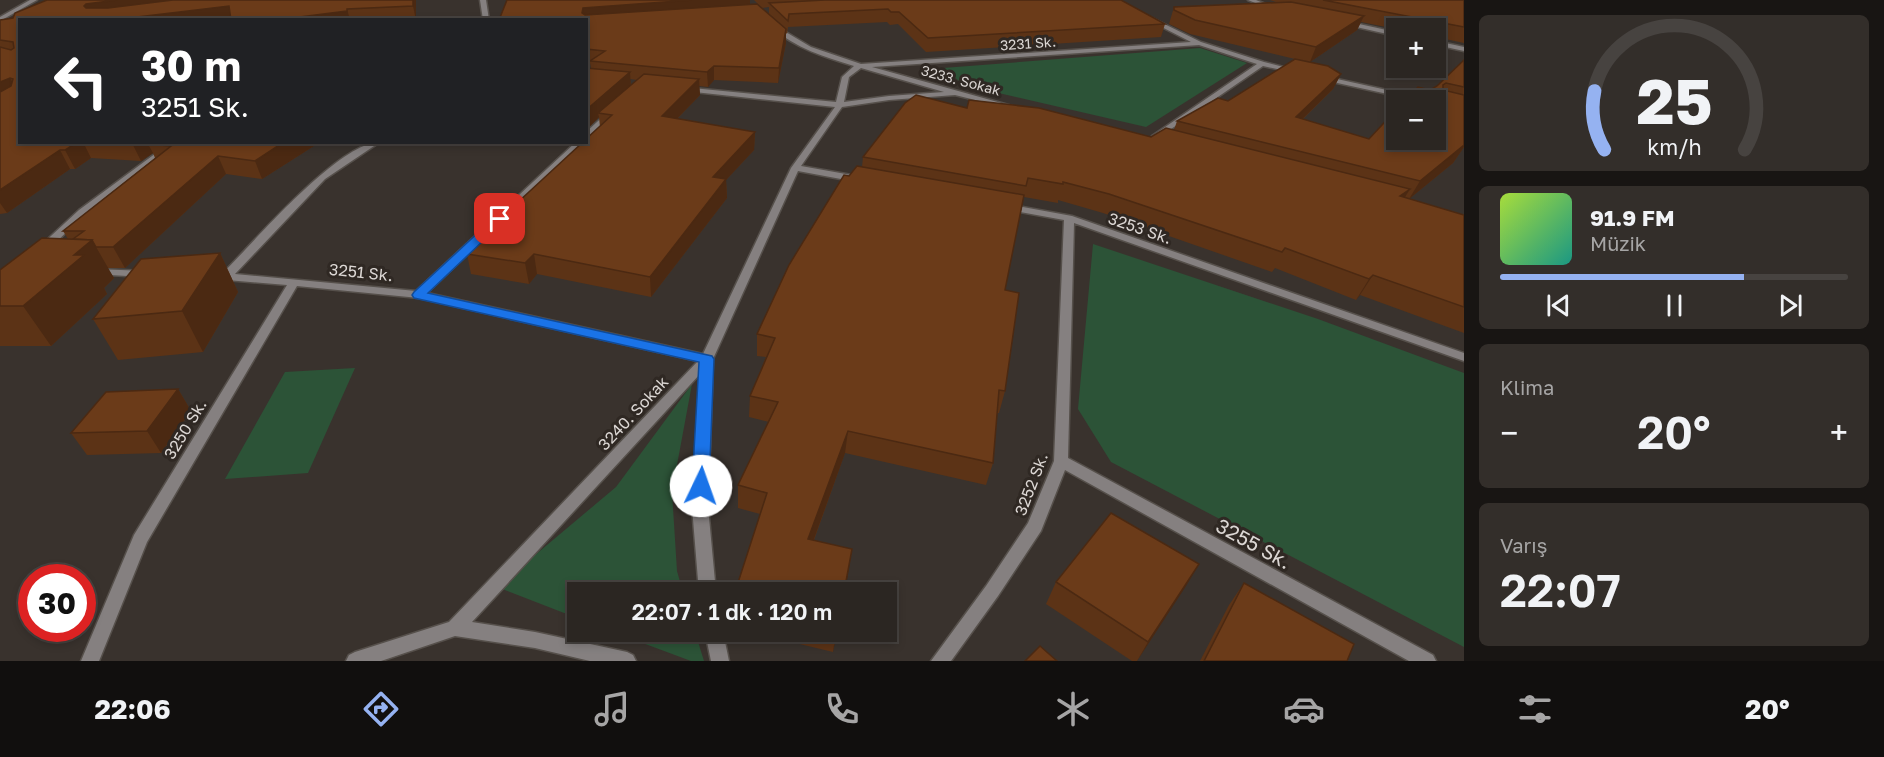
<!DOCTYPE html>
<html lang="tr">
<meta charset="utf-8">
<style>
:root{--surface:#2b2622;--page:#332e2a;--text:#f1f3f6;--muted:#a6a5a5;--line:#474340;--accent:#95b2f1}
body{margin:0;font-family:"Golos Text",sans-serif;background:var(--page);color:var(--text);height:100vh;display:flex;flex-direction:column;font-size:22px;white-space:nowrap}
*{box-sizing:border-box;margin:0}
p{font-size:20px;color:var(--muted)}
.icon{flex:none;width:33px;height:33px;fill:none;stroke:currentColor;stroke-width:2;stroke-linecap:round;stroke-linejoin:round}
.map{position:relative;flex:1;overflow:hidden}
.panel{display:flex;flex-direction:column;gap:15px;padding:15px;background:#181513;width:420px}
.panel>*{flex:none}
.top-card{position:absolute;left:18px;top:18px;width:570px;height:126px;border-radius:0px;box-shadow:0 3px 9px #0003,0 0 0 2px var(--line);background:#202124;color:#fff;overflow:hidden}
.buttons{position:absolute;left:1386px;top:18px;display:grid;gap:12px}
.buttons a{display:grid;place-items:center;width:60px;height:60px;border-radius:0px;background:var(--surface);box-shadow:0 3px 9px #0003,0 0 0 2px var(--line);font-size:30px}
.speed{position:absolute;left:18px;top:564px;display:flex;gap:12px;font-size:30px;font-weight:700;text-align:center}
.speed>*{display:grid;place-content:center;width:78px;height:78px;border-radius:50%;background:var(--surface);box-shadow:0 3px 9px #0003,0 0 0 2px var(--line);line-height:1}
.speed .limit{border:9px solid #d22;background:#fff;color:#111}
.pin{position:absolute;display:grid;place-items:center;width:51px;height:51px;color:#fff;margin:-26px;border-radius:12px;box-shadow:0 3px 9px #0006}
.me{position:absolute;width:66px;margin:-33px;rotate:3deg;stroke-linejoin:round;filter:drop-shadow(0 0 4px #0008)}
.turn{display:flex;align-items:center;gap:21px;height:126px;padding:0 24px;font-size:27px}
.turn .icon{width:78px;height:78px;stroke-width:2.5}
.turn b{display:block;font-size:42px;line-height:51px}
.big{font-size:45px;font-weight:600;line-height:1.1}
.panel .card{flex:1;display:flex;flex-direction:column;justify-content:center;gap:9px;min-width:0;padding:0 21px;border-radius:9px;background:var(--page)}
.panel .dial{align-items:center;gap:0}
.dial svg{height:156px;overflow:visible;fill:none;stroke:var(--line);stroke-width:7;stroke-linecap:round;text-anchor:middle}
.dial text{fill:var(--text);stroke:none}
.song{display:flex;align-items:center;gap:18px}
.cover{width:72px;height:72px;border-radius:9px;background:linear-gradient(135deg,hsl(80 70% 55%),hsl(170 70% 35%))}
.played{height:6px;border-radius:3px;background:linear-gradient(90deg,var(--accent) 70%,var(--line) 70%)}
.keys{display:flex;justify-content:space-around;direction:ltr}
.heat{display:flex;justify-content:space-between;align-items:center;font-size:33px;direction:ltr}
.trip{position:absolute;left:567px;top:582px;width:330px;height:60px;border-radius:0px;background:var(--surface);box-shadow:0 3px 9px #0003,0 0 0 2px var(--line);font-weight:600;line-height:60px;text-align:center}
.dock{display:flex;height:96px;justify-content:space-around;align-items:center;background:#110f0e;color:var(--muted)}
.dock .icon{width:42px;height:42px}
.dock .current{color:var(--accent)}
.dock b{font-size:27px;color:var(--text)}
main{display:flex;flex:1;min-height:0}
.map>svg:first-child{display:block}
.green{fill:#2c5337}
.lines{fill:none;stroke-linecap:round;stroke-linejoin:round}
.street-casing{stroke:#56504b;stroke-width:3}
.street{fill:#858080;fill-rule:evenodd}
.wall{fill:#5c3316;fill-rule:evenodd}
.shaded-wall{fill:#4b2912}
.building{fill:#6b3b19;stroke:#4b2912;stroke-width:1.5}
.route{fill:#1a73e8;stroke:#114b97;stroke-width:1.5}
.labels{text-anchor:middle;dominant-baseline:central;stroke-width:6;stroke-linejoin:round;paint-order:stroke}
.far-street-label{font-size:14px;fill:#dcd7d4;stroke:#2f2823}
.street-label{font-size:16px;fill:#dcd7d4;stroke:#2f2823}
.near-street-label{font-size:20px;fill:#dcd7d4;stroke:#2f2823}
</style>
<main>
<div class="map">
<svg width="1464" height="661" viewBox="0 0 1464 661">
<rect width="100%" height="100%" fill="#39322d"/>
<g class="green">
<polygon points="1200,48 1247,63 1146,127 964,85 943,68"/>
<polygon points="1093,244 1318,319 1464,373 1464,647 1111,462 1078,409"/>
<polygon points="355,368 308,473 225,479 285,372"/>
<polygon points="692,384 672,492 677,571 683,592 578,592 577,618 497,587 616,487"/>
<polygon points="613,632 695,632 704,661 691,661"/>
</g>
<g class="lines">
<defs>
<g id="street">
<polygon points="30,0 37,0 0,21 0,17"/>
<polygon points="480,0 486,0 489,20 483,20"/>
<polygon points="1248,0 1256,0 1275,8 1270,9"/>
<path d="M1152 18 1201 42 1264 62 1299 71 1296 73 1263 66 1155 140H1152V136L1257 64 1199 45 872 67 1012 106 1008 108 955 95 889 100 842 107 801 166 857 176 862 179 857 182 798 171 713 359 708 507 716 592H699L692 507 700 374 472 622 535 632 627 652 633 655 636 661H590L535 648 455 636 381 661H346L349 655 355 652 449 622 698 361 419 298 297 286 147 542 99 661H81L134 535 287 285 215 279 210 276 215 273H223C253 243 339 142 380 142L325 179 235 274 416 291 576 142H585L427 293 703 354 791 168 835 107 685 91 681 89 682 87 836 102 842 77 854 66C824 57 796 48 772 28L774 25 811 47 861 64 1191 42 1150 21ZM861 68 944 92 889 96 844 102 849 77Z"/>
<polygon points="1345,21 1396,32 1396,36 1343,24"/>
<polygon points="1436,41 1464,47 1464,51 1436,45"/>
<polygon points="1319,75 1423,98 1427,100 1415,100 1319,79"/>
<polygon points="608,112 615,114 586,139 586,132"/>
<polygon points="171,142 181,142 85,214 46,252 38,252 37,250 38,248 79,210"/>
<polygon points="1007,204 1072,216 1464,353 1464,361 1074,223 1068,458 1433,655 1436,661 1409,661 1065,470 1041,531 998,596 951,661 931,661 986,586 1028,523 1054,461 1064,220 1004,209 1004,205"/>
<polygon points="95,269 146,271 151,274 146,277 91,274 90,272 91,270"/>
<polygon points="705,632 723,632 729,661 711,661"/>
</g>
</defs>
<use href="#street" class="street-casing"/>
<use href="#street" class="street"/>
</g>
<g class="wall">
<polygon points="416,0 416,20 20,20 20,142 316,142 317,144 262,179 226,174 125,268 107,268 114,278 104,288 107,294 51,346 0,346 0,270 68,239 63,231 155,158 153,153 141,161 91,158 75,169 70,169 7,213 0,214 0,20 13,18"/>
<path d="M754 0H1121L1165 24 1161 37 926 52 898 24 890 25 887 22 788 27 787 34 786 33V43L778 83 714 80 708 87 699 86 700 95 677 119 755 132 754 150 726 180 727 198 651 297 537 274 529 284 471 274 467 254 600 127 599 117 588 128 586 127V68H591L590 63H586V20L750 4 769 14V7L762 8ZM630 79 637 80 631 85Z"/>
<polygon points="1270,0 1464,0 1464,43 1436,37 1436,28 1396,29 1361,22 1357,30 1310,62 1341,74 1333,89 1303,119 1369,139 1437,86 1464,60 1464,147 1453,163 1409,199 1464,215 1464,333 1360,295 1356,300 1275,268 1272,272 1103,213 1058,200 1058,203 1024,197 1005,290 1005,391 999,413 997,413 993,463 986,485 845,453 814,540 849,572 760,514 738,508 738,485 769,422 749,417 750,396 766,357 757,356 757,334 849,176 862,167 863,157 967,108 1151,137 1174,130 1177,121 1228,101 1295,59 1190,34 1169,24 1174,7 1276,2"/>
<polygon points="220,253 238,292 203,352 118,360 93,319"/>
<polygon points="178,389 191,411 161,453 87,455 71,433"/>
<polygon points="1199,564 1137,661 1132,661 1046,604 1056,582"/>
<polygon points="1244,583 1347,661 1200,661 1229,605"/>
<polygon points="750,632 837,632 833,652"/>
</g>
<g class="shaded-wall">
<polygon points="117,0 231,0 93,18 84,6 86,4"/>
<polygon points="413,0 416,0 416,20 413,6"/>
<polygon points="692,0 750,0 750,8 586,20 582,13 583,8"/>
<polygon points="229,6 234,20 138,20 138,17"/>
<polygon points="347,9 350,20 276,20"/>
<polygon points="1364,16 1357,30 1310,62 1316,47"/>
<polygon points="786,29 786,43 778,83 779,68"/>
<polygon points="714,66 714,80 708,87 707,72"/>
<polygon points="630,72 631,88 598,113 599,117 588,128 586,110"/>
<polygon points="1341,74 1333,89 1288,133 1296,117"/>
<polygon points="10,78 19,94 0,103 0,82"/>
<polygon points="699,79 700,95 663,133 662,116"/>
<polygon points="755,132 754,150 726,180 727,198 651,297 650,277 713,177"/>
<polygon points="77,142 83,142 91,158 75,169 65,150"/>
<polygon points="133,142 167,142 148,144 153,153 141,161 132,143"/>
<polygon points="284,142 316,142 317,144 262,179 255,161"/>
<polygon points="1464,145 1464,147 1453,163 1409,199 1420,181"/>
<polygon points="60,150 70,169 7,213 0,203 0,190"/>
<polygon points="218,156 226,174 125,268 113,247"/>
<polygon points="1410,189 1399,207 1400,196"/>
<polygon points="92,240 114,278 104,288 107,294 51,346 23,306 74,255"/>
<polygon points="220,253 238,292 203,352 182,311"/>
<polygon points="534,254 537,274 529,284 525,263"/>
<polygon points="1373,275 1360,295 1356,300 1369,279"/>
<polygon points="178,389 191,411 161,453 147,431"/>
<polygon points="848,431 845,453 806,561 808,539"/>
<polygon points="852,549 845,592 844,592"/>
<polygon points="1199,564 1186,586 1137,661 1148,642"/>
<polygon points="836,632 837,632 833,652"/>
</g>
<g class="building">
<polygon points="47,0 117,0 86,4 84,6 86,8 108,8 173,0 413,0 413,6 347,9 347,11 276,20 231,20 229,6 138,17 138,20 20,20 20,142 77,142 65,150 60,150 0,190 0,92 11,86 13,79 10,78 0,82 0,47 11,50 14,48 13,42 0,40 0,20 13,18 15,13"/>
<polygon points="507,0 692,0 583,8 582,13 585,15 757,4 786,29 779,68 714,66 707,72 590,61 605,51 586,49 586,20 499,20"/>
<polygon points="825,0 1121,0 1165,24 928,38 899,12 891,12 888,9 789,14 788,21 769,3"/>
<polygon points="1323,0 1464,0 1464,27"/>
<polygon points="1291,2 1364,16 1316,47 1195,20 1174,10 1174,7"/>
<polygon points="1295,59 1328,66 1341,74 1296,117 1369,139 1396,110 1396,140 1436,140 1436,100 1406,100 1418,87 1430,90 1437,86 1464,60 1464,87 1446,83 1443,85 1443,90 1464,95 1464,145 1420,181 1177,121 1218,98 1228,101"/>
<polygon points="586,68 630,72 586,110"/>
<polygon points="644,74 699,79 662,116 755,132 713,177 726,179 650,277 534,254 525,263 467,254 517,203 583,142 586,142 586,139 612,115 598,113"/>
<polygon points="916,95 967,108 969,100 1039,108 1151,137 1166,128 1410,189 1400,196 1464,215 1464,307 1373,275 1369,279 1285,248 1282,252 1109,194 1063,182 1063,184 1028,178 1026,186 863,157 905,103"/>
<polygon points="151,142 284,142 255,161 218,156 113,247 96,247 92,240 73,239 84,231 63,231 171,146 148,144"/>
<polygon points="857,166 1024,195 1005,290 1019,293 1005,391 999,390 993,463 848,431 808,539 852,549 844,592 735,592 767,493 738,485 778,402 750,396 775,338 757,334 789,265 844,175 849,176"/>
<polygon points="42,238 92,240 74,255 84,255 23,306 0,306 0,270"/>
<polygon points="220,253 182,311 93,319 141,259"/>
<polygon points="178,389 147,431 71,433 106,392"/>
<polygon points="1111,513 1199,564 1148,642 1056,582"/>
<polygon points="1244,583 1354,644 1347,661 1204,661"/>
<polygon points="1040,646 1057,661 1025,661"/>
</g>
<polygon class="route" points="500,215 504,216 504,221 428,293 712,356 714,359 709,486 707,490 701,492 695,490 692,486 699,362 414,298 412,295 414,292 496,216"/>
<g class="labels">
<g class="far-street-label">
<text transform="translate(1028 43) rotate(-4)">3231 Sk.</text>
<text transform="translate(961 80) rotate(15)">3233. Sokak</text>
</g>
<g class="street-label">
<text transform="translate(1140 228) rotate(19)">3253 Sk.</text>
<text transform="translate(361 272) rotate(6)">3251 Sk.</text>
<text transform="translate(633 413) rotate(-47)">3240. Sokak</text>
<text transform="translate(185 429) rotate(-59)">3250 Sk.</text>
<text transform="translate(1031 484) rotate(-69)">3252 Sk.</text>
</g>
<g class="near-street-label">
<text transform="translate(1254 543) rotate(29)">3255 Sk.</text>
</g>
</g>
</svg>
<div class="buttons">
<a>+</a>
<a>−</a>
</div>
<div class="speed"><div class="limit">30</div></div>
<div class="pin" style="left:500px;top:219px;background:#d93025"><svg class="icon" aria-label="arrive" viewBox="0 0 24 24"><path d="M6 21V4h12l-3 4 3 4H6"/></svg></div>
<svg class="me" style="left:701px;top:486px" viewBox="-20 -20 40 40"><circle r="19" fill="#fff"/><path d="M0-13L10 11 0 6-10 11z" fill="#1a73e8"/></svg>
<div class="trip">22:07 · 1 dk · 120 m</div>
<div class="top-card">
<div class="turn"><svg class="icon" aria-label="left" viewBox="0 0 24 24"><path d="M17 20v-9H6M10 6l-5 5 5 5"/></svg><div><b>30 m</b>3251 Sk.</div></div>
</div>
</div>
<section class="panel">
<div class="card dial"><svg viewBox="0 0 100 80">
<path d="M14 69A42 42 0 1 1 86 69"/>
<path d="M14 69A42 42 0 0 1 9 39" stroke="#95b2f1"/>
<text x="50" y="56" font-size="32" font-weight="700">25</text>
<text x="50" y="72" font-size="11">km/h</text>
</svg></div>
<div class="card">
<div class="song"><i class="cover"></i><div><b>91.9 FM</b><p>Müzik</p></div></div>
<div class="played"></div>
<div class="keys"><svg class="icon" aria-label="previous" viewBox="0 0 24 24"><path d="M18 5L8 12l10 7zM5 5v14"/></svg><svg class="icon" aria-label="pause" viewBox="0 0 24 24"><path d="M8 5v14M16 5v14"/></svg><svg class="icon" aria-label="next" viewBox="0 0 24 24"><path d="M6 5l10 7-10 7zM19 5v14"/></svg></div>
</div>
<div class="card"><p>Klima</p>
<div class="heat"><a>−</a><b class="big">20°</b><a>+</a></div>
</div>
<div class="card"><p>Varış</p><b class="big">22:07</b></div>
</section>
</main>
<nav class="dock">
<b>22:06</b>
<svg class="icon current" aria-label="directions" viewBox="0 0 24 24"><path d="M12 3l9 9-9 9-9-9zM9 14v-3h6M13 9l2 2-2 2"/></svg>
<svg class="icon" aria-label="music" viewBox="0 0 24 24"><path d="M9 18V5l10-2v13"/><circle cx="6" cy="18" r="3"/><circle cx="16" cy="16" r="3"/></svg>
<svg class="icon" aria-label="phone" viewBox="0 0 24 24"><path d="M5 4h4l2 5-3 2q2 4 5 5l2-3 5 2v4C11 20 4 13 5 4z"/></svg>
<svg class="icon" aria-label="climate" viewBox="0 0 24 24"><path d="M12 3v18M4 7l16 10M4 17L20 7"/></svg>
<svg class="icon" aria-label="car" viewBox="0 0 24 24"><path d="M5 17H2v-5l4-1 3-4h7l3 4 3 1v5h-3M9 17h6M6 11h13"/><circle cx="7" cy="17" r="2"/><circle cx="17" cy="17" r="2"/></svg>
<svg class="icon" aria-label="filters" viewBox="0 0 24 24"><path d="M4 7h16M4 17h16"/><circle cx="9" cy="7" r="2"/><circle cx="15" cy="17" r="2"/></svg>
<b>20°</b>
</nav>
